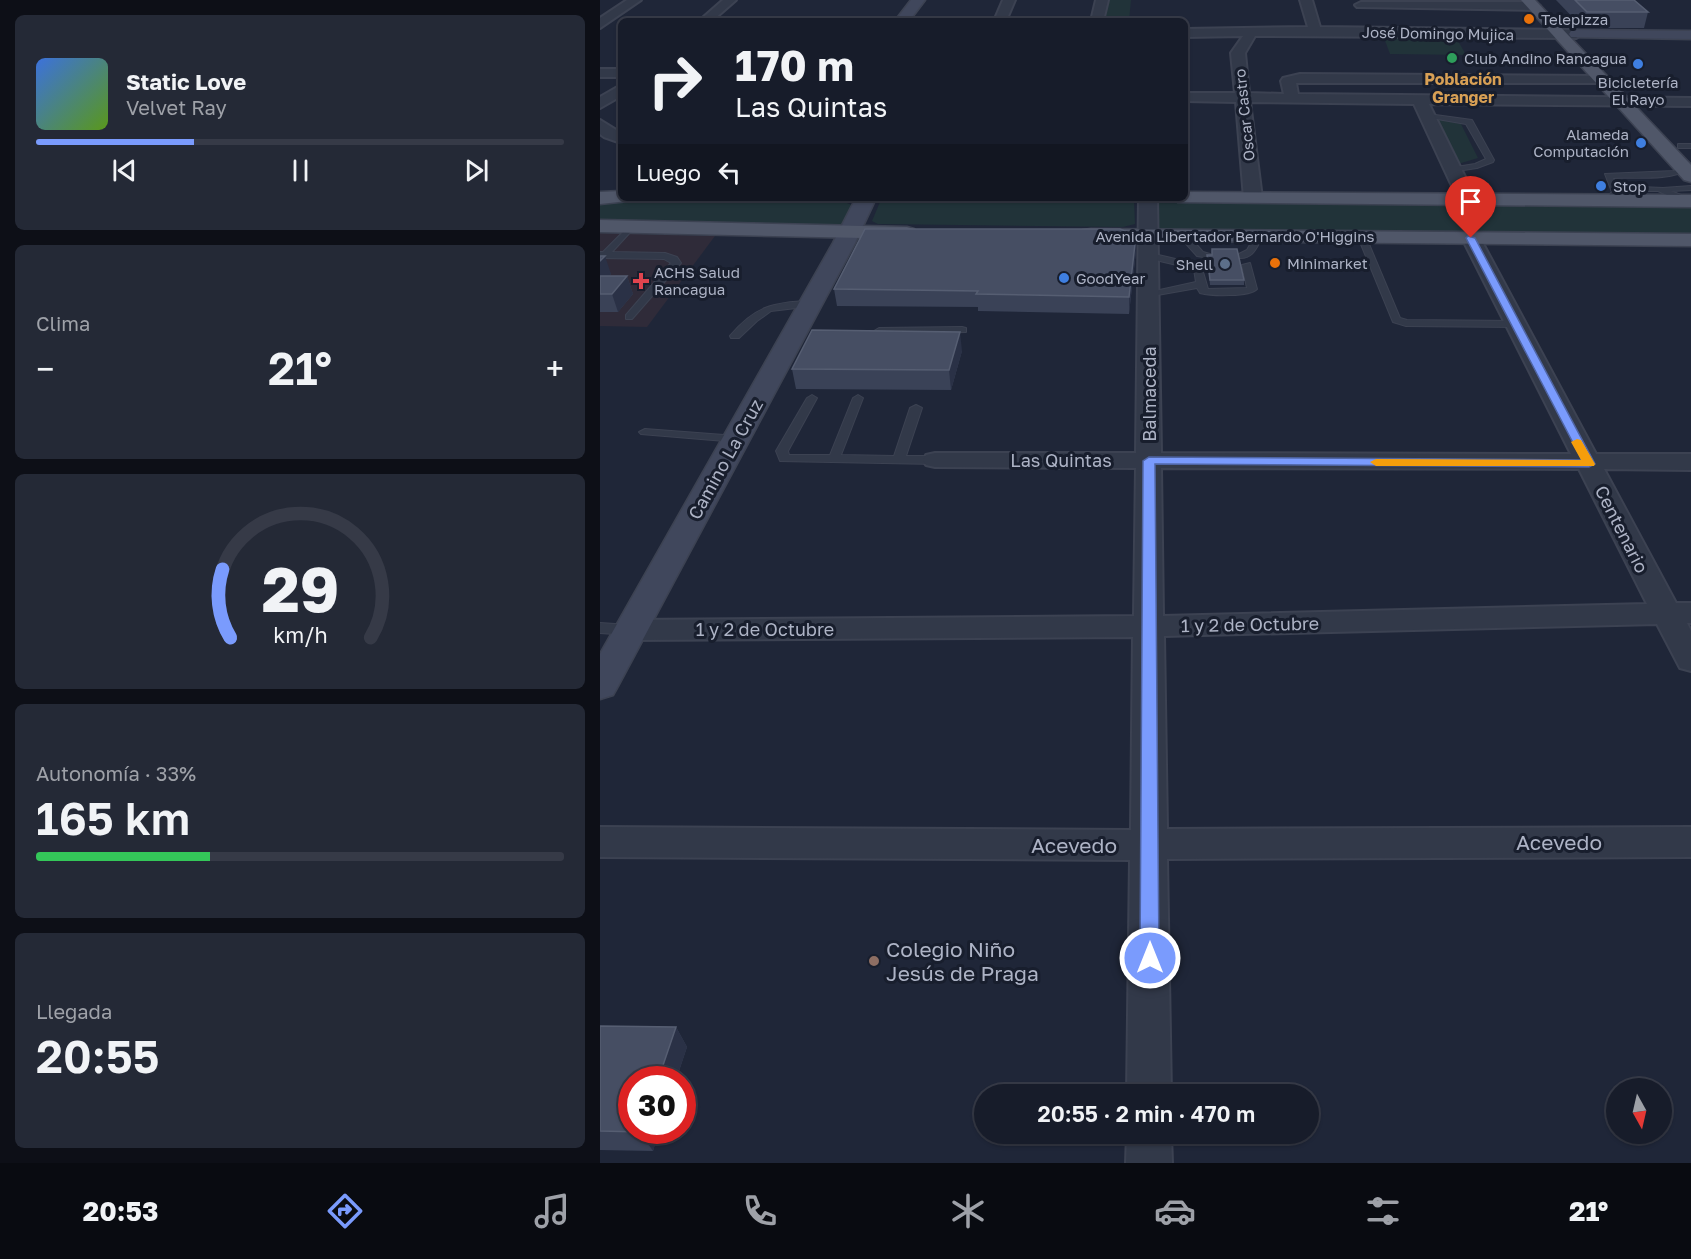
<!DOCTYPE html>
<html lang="es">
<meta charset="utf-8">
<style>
:root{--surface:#171c2a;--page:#242936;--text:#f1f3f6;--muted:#9ea1a8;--line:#363a47;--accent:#7a9bfd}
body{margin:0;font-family:"Golos Text",sans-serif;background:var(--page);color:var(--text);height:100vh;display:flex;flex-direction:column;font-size:22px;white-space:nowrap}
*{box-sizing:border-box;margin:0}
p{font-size:20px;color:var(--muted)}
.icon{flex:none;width:33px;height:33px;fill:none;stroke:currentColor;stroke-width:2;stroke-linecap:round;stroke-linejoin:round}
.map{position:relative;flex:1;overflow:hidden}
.details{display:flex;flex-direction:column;gap:15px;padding:15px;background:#0d0f17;width:600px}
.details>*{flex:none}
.banner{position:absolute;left:18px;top:18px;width:570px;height:183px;border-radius:9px;box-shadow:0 2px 4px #0004,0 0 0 2px var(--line);background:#171c2a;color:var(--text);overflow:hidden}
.needle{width:39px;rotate:172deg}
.tools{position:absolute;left:1006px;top:1078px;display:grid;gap:12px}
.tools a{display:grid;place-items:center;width:66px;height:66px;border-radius:50%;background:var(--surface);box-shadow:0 2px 4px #0004,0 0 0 2px var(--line);font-size:30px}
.speed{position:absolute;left:18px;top:1066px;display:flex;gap:12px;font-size:30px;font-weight:700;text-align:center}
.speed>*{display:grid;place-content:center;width:78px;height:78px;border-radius:50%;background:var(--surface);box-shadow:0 2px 4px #0004,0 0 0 2px var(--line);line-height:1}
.speed .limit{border:9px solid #d22;background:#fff;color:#111}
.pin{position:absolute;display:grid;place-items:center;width:51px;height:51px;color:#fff;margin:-62px -26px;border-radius:50% 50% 50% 0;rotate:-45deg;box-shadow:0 0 6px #0007}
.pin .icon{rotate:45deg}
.me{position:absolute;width:66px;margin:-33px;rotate:0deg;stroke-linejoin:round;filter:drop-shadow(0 0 4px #0008)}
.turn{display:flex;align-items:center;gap:21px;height:126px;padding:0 18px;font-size:27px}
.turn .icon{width:78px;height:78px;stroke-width:2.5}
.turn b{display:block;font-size:42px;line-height:51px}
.then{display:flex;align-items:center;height:57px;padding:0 18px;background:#0003;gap:12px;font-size:22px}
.big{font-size:45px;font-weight:600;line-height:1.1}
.details .widget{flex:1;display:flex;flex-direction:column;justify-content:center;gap:9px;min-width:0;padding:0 21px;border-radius:9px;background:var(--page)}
.details .dial{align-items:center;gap:0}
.dial svg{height:156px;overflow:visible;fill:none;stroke:var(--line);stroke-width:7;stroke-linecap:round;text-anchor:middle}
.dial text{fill:var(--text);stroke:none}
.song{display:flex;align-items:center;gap:18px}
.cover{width:72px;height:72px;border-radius:9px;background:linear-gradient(135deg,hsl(220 70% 55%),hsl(90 70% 35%))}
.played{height:6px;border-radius:3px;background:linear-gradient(90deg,var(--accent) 30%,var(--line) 30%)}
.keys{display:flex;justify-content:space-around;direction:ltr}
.heat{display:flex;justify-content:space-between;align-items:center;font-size:33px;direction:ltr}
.charge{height:9px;border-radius:4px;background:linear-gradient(90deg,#34c759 33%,var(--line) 0)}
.trip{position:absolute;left:374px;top:1084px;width:345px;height:60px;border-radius:30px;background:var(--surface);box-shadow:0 2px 4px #0004,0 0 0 2px var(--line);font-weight:600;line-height:60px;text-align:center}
.tab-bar{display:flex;height:96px;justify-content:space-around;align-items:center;background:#090b11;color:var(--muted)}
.tab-bar .icon{width:42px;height:42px}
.tab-bar .selected{color:var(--accent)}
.tab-bar b{font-size:27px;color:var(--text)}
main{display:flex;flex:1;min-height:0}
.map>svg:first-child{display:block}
.medical{fill:#2f2b39}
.green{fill:#213339}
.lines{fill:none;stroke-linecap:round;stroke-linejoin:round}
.lane-casing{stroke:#3c4252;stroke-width:2}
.street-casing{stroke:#3c4252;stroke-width:4}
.secondary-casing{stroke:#3c4252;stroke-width:3}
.primary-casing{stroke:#3c4252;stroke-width:3}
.lane{fill:#323949;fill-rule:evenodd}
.street{fill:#323949;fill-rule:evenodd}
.secondary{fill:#40475c;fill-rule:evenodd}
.primary{fill:#505769;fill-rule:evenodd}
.wall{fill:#3a4257}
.shaded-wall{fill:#2a3146}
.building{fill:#464e63;stroke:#565e72;stroke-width:1.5}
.route{fill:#7a9bfd;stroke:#4f65a4;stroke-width:1.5}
.slow{fill:#f59e0b}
.food-dot{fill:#e8710a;stroke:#181e2d;stroke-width:2}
.leisure-dot{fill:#2e9e5b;stroke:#181e2d;stroke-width:2}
.shop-dot{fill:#3f7fe0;stroke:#181e2d;stroke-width:2}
.service-dot{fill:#5c6f8a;stroke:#181e2d;stroke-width:2}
.health-dot{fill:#e0444e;stroke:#181e2d;stroke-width:2}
.education-dot{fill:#8d6e63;stroke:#181e2d;stroke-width:2}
.labels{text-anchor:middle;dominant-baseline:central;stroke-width:6;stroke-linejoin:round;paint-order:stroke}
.far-poi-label{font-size:15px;fill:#adb3c5;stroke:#181e2d;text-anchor:start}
.far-street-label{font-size:15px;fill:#adb3c5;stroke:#181e2d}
.far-neighbourhood-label{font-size:16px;font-weight:bold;fill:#d8a055;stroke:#181e2d}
.street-label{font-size:18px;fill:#adb3c5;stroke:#181e2d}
.near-street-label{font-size:21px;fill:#adb3c5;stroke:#181e2d}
.near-poi-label{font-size:21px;fill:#adb3c5;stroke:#181e2d;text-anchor:start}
</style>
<main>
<section class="details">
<div class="widget">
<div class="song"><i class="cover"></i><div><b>Static Love</b><p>Velvet Ray</p></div></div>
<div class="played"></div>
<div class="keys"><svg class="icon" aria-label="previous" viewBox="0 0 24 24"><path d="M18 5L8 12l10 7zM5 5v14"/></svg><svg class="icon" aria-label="pause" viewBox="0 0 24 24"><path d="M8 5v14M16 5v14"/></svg><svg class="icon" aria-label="next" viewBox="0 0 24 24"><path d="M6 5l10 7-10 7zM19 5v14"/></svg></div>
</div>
<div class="widget"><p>Clima</p>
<div class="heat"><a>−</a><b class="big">21°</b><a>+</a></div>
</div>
<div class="widget dial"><svg viewBox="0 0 100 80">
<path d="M14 69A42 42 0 1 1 86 69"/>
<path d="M14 69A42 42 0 0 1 10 34" stroke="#7a9bfd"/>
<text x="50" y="56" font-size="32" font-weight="700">29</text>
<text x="50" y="72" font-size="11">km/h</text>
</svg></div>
<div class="widget"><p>Autonomía · 33%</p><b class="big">165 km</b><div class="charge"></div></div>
<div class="widget"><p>Llegada</p><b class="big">20:55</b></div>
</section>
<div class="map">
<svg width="1091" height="1163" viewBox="0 0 1091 1163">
<rect width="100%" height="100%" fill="#1f2638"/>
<polygon class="medical" points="0,233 115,236 47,327 0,326"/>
<g class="green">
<polygon points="509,0 531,0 529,21 505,21"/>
<polygon points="784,38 857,39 866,55 790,54"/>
<polygon points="837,119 861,124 878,158 858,164"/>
<polygon points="291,199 534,201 535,224 523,227 278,224 272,221 280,202"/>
<polygon points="242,201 252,205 242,224 232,227 0,222 0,203"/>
<polygon points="555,203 1091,206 1091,238 556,233"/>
</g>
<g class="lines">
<defs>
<g id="lane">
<polygon points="828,114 872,120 894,160 893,162 877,168 850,172 850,168 875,164 886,159 866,124 826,117 826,115"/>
<polygon points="1081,144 1091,144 1091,148 1078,148 1078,144"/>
<path d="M1084 167 1088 169C1073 181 1033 177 1013 178L1017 186 1063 188 1091 186V190L1071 191 1091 199V203H1085L1058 191H1019L1017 199 1008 202 1004 200 1012 192 1005 174 1074 171Z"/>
<polygon points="31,224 35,227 12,252 65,253 77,257 81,263 32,319 26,319 26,315 71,263 64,259 0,258 0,252 3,252"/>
<polygon points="580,233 586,233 603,252 610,254 610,258 597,256 580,237"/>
<path d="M656 234 663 236C657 247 653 259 639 258V254L647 250Z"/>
<polygon points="762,234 766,237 800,318 807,320 916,321 921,324 916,327 806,326 793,322 758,237"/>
<path d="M550 253 601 265 608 289 647 288 642 265 650 263 657 289C650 297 611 296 600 293L597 288 546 297V293L596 282 594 269 547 258 546 256Z"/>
<path d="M210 301 215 304 213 306 171 311 157 321 139 338H131L130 336C154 307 173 302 210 301Z"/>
<polygon points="362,327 366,328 366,332 279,334 274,331 279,328"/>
<polygon points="212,395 217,398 188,451 189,455 230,455 253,398 258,395 263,398 241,455 294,456 310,408 316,405 322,408 306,456 335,456 341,460 335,464 180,461 176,451 207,398"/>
<polygon points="45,429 137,436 143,439 137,442 41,434 39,432"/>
<polygon points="0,623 30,625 37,630 30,635 0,633"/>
</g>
<g id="street">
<polygon points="27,0 41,0 0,28 0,18"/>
<polygon points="123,0 136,0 112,21 99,21"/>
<polygon points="403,0 415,0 406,21 394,21"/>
<polygon points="496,0 508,0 503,21 491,21"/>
<polygon points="700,0 712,0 720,27 976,30 982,34 976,38 655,36 645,53 649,93 684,94 681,81 683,78 700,74 1002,76 1009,80 1007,83 696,83 698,94 1091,98 1091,106 829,104 876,199 873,203 861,203 858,199 814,104 650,102 662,198 659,202 647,202 644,198 636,102 585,101 585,93 635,93 631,53 643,36 585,37 585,29 708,27"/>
<polygon points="761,2 934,2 940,6 934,10 757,7 755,5"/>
<rect x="0" y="69" width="21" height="8"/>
<polygon points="21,85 21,96 0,108 0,97"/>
<polygon points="0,120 21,133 21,143 4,137 0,134"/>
<path d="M539 198H557L561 453 971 454 862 238 864 234H878L880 238 996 454H1091V470L1004 469 1076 603H1091V623H1087L1091 631V671L1080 668 1057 624 564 636 567 829 1091 827V857L567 859 571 1095H527L530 860 0 857V827L531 830 533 637 30 640 19 637 15 630 19 623 30 620 534 616 536 468 335 467 326 465 323 460 326 455 335 453H536ZM561 468 979 469 1047 604 563 616Z"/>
<polygon points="527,1134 571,1134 572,1163 526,1163"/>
</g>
<g id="secondary">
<polygon points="311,0 325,0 309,21 295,21"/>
<polygon points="976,30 1091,31 1091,39 971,37 969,34 971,31"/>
<polygon points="256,198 276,198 255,243 18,686 13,695 0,699 0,654 233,243"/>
</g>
<g id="primary">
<polygon points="921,0 935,0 1091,165 1091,182 1084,180"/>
<polygon points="21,191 21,198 30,198 28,201 0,204 0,192"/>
<polygon points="585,192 1091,195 1091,207 578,202 575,198 585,198"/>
<polygon points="0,220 307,227 314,229 318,233 314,237 307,239 0,232"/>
<polygon points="491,229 1091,234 1091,246 483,240 480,235 483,230"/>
</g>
</defs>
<use href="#lane" class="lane-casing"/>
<use href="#street" class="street-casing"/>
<use href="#secondary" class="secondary-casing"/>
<use href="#primary" class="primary-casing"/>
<use href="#lane" class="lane"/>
<use href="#street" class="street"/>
<use href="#secondary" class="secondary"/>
<use href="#primary" class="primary"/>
</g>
<g class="wall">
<polygon points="956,0 1034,0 1048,12 1044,28 983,28"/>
<polygon points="536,251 529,314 378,311 378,307 237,306 234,289"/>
<polygon points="607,255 644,280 644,285 610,285"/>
<polygon points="0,256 11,274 9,276 27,276 33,294 18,312 0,312"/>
<polygon points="362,351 351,390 196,389 192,369"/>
<polygon points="0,1026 76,1027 87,1047 76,1080 32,1080 32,1131 59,1131 53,1151 0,1150"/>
</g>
<g class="shaded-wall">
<polygon points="536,235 536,251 529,314 529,297"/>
<polygon points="5,256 11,274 0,286 0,261"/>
<polygon points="27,276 33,294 18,312 12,294"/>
<polygon points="360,332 362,351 351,390 349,370"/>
<polygon points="76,1027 87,1047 76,1080 58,1080"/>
<polygon points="40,1131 59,1131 53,1151 40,1132"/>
</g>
<g class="building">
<polygon points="975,0 1034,0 1048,12 987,12"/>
<polygon points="265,229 520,229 536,235 529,297 376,294 378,291 234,289"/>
<polygon points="612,249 637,249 644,280 610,280 607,255 612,255"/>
<polygon points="0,256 5,256 0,261"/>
<polygon points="0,276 27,276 12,294 0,294"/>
<polygon points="212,330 360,332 349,370 192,369"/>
<polygon points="0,1026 76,1027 58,1080 32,1080 32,1131 40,1131 40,1132 0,1131"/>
</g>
<polygon class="route" points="868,236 875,238 995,464 989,467 555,464 559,958 557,964 550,967 543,964 540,958 543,461 549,457 982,460 866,238"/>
<polygon class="slow" points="977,439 981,440 995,464 994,466 776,466 770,462 776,459 981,460 971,442"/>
<g class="food-dot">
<circle cx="929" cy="19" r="6"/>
<circle cx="675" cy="263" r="6"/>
</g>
<circle class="leisure-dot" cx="852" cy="58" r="6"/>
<g class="shop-dot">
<circle cx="1038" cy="64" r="6"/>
<circle cx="1041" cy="143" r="6"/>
<circle cx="1001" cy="186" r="6"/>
<circle cx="464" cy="278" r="6"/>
</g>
<circle class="service-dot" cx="625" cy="264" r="6"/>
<path class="health-dot" d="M38 272h6v6h6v6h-6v6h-6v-6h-6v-6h6z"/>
<circle class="education-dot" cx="274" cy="961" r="6"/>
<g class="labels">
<g class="far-poi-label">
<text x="941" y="19">Telepizza</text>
<text x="864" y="58">Club Andino Rancagua</text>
<text x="1038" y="82" text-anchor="middle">Bicicletería<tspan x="1038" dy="17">El Rayo</tspan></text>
<text x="1029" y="134" text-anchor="end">Alameda<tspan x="1029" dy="17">Computación</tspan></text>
<text x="1013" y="186">Stop</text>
<text x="687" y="263">Minimarket</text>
<text x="613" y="264" text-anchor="end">Shell</text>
<text x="54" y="272">ACHS Salud<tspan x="54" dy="17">Rancagua</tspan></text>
<text x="476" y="278">GoodYear</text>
</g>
<g class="far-street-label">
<text transform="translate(838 33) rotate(1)">José Domingo Mujica</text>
<text transform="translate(644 115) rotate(-96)">Oscar Castro</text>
<text x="635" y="236">Avenida Libertador Bernardo O'Higgins</text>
</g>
<g class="far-neighbourhood-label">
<text x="863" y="79">Población<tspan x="863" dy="18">Granger</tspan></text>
</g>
<g class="street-label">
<text transform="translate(549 394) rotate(-90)">Balmaceda</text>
<text transform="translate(125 459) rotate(-61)">Camino La Cruz</text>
<text x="461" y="460">Las Quintas</text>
<text transform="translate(1022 529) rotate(63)">Centenario</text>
<text transform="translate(650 624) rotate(-1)">1 y 2 de Octubre</text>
<text x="165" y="629">1 y 2 de Octubre</text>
</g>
<g class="near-street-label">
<text x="959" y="842">Acevedo</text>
<text x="474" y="845">Acevedo</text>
</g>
<g class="near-poi-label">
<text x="286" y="949">Colegio Niño<tspan x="286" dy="24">Jesús de Praga</tspan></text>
</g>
</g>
</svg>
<div class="tools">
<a><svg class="needle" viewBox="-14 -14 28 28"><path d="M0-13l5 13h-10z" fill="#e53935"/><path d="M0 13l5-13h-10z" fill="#9ea1a8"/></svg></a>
</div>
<div class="speed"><div class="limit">30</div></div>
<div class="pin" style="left:871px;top:238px;background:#d93025"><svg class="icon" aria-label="arrive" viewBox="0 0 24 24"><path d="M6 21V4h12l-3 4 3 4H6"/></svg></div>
<svg class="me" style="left:550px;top:958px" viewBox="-20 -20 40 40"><circle r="17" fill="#7a9bfd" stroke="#fff" stroke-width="3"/><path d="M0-11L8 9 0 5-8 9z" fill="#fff"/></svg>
<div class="trip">20:55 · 2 min · 470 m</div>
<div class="banner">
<div class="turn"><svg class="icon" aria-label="right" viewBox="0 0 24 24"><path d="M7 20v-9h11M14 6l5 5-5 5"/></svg><div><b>170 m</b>Las Quintas</div></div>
<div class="then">Luego<svg class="icon" aria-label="left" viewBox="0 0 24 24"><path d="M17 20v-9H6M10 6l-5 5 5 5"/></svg></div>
</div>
</div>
</main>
<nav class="tab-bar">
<b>20:53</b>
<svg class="icon selected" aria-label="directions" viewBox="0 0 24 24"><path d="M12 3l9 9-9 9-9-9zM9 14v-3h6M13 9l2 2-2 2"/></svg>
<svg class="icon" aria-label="music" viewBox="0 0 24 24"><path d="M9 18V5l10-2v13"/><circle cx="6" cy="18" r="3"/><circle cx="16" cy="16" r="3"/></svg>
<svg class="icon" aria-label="phone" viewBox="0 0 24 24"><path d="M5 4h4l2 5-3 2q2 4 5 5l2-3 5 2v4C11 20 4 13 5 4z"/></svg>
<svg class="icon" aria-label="climate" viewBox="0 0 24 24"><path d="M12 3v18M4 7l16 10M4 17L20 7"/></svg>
<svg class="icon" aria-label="car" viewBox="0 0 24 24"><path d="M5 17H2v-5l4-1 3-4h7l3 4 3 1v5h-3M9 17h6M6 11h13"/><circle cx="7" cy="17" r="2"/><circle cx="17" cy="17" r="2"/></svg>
<svg class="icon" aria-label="filters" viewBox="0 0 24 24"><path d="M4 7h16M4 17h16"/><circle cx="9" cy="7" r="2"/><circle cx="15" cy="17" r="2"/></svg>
<b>21°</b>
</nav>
